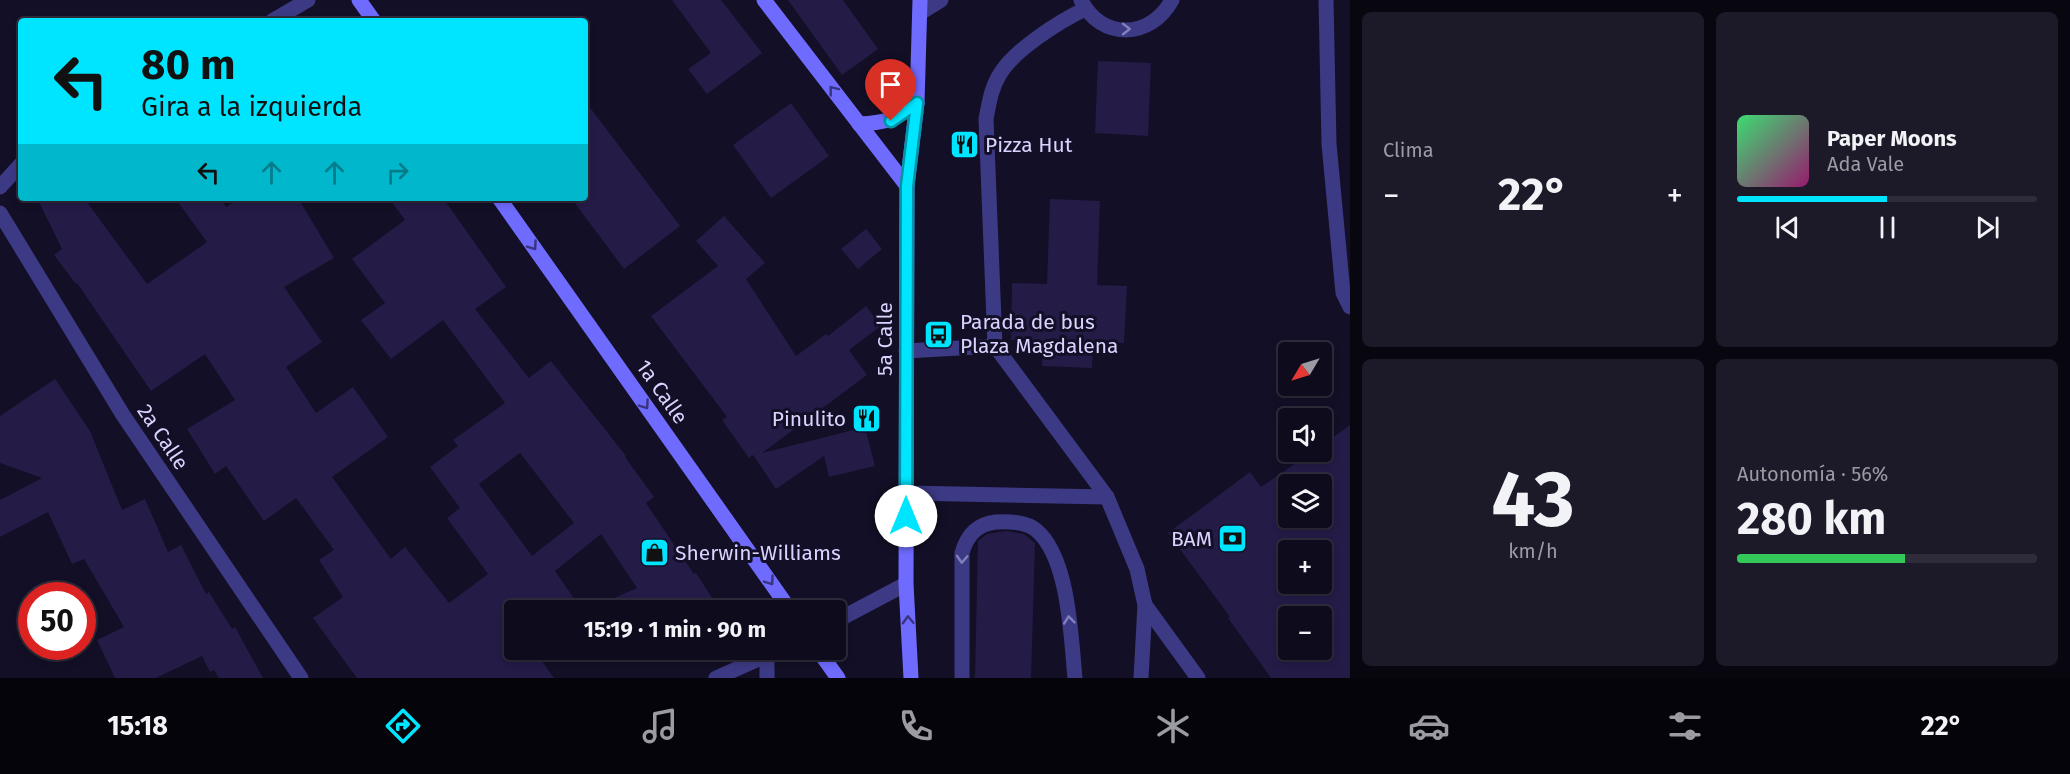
<!DOCTYPE html>
<html lang="es">
<meta charset="utf-8">
<style>
:root{--surface:#0e0b1c;--page:#1c1929;--text:#f1f3f6;--muted:#9b9ba3;--line:#2e2b3b;--accent:#00e5ff}
body{margin:0;font-family:"Fira Sans",sans-serif;background:var(--page);color:var(--text);height:100vh;display:flex;flex-direction:column;font-size:22px;white-space:nowrap}
*{box-sizing:border-box;margin:0}
p{font-size:20px;color:var(--muted)}
.icon{flex:none;width:33px;height:33px;fill:none;stroke:currentColor;stroke-width:2;stroke-linecap:round;stroke-linejoin:round}
.map{position:relative;flex:1;overflow:hidden}
.panel{display:flex;flex-direction:column;gap:12px;padding:12px;background:#08060f;width:720px}
.panel>*{flex:none}
.banner{position:absolute;left:18px;top:18px;width:570px;height:183px;border-radius:6px;box-shadow:0 3px 9px #0003,0 0 0 2px var(--line);background:#00e5ff;color:#111;overflow:hidden}
.needle{width:39px;rotate:232deg}
.fabs{position:absolute;left:1278px;top:342px;display:grid;gap:12px}
.fabs a{display:grid;place-items:center;width:54px;height:54px;border-radius:6px;background:var(--surface);box-shadow:0 3px 9px #0003,0 0 0 2px var(--line);font-size:30px}
.speed{position:absolute;left:18px;top:582px;display:flex;gap:12px;font-size:30px;font-weight:700;text-align:center}
.speed>*{display:grid;place-content:center;width:78px;height:78px;border-radius:50%;background:var(--surface);box-shadow:0 3px 9px #0003,0 0 0 2px var(--line);line-height:1}
.speed .limit{border:9px solid #d22;background:#fff;color:#111}
.pin{position:absolute;display:grid;place-items:center;width:51px;height:51px;color:#fff;margin:-62px -26px;border-radius:50% 50% 50% 0;rotate:-45deg;box-shadow:0 0 6px #0007}
.pin .icon{rotate:45deg}
.me{position:absolute;width:66px;margin:-33px;rotate:0deg;stroke-linejoin:round;filter:drop-shadow(0 0 4px #0008)}
.turn{display:flex;align-items:center;gap:21px;height:126px;padding:0 24px;font-size:27px}
.turn .icon{width:78px;height:78px;stroke-width:2.5}
.turn b{display:block;font-size:42px;line-height:51px}
.lanes{display:flex;align-items:center;height:57px;padding:0 24px;background:#0003;justify-content:center;gap:30px;direction:ltr}
.lanes .off{opacity:.35}
.big{font-size:45px;font-weight:700;line-height:1.1}
.panel .card{flex:1;display:flex;flex-direction:column;justify-content:center;gap:9px;min-width:0;padding:0 21px;border-radius:9px;background:var(--page)}
.panel .dial{align-items:center;gap:0}
.dial b{font-size:78px;line-height:1}
.song{display:flex;align-items:center;gap:18px}
.cover{width:72px;height:72px;border-radius:9px;background:linear-gradient(135deg,hsl(140 70% 55%),hsl(320 70% 35%))}
.played{height:6px;border-radius:3px;background:linear-gradient(90deg,var(--accent) 50%,var(--line) 50%)}
.keys{display:flex;justify-content:space-around;direction:ltr}
.heat{display:flex;justify-content:space-between;align-items:center;font-size:33px;direction:ltr}
.charge{height:9px;border-radius:4px;background:linear-gradient(90deg,#34c759 56%,var(--line) 0)}
.panel .tiles{flex:1;display:grid;gap:12px;grid-template-columns:repeat(2,1fr)}
.trip{position:absolute;left:504px;top:600px;width:342px;height:60px;border-radius:6px;background:var(--surface);box-shadow:0 3px 9px #0003,0 0 0 2px var(--line);font-weight:700;line-height:60px;text-align:center}
.dock{display:flex;height:96px;justify-content:space-around;align-items:center;background:#06040b;color:var(--muted)}
.dock .icon{width:42px;height:42px}
.dock .on{color:var(--accent)}
.dock b{font-size:27px;color:var(--text)}
main{display:flex;flex:1;min-height:0}
.map>svg:first-child{display:block}
.building{fill:#241b47;fill-rule:evenodd}
.lines{fill:none;stroke-linecap:round;stroke-linejoin:round}
.lane{stroke:#3d3a85;stroke-width:15}
.street{stroke:#3d3a85;stroke-width:15}
.secondary{stroke:#6f6bff;stroke-width:15}
.oneway{stroke:#837fbc}
.oneway2{stroke:#38347d}
.route-casing{stroke:#0095a6;stroke-width:15}
.route{stroke:#00e5ff;stroke-width:10}
.labels{text-anchor:middle;dominant-baseline:central;stroke-width:6;stroke-linejoin:round;paint-order:stroke}
.poi-label{font-size:21px;fill:#d9d4ff;stroke:#130f26;text-anchor:start}
.street-label{font-size:21px;fill:#d9d4ff;stroke:#130f26}
</style>
<main>
<div class="map">
<svg width="1350" height="678" viewBox="0 0 1350 678">
<rect width="100%" height="100%" fill="#130f26"/>
<g class="building">
<polygon points="672,0 721,0 762,53 707,94 688,69 711,53"/>
<polygon points="788,0 843,0 878,49 842,75"/>
<polygon points="1098,61 1151,63 1148,136 1095,133"/>
<polygon points="585,101 680,226 624,269 571,198 585,198"/>
<polygon points="791,103 829,156 771,198 733,145"/>
<path d="M37 198H84L147 284 207 242 175 198H220L226 207 241 198H298L334 258 284 287 322 342 286 367 316 413 353 387 388 437 332 477 391 559 405 547 449 603 488 574 447 518 460 508 430 467 458 446 453 440 505 403 443 320 391 359 361 320 385 303 352 259 405 220 389 198H443L506 287 475 309 529 378 551 361 626 456 625 457 654 497 646 503 694 574 696 573 720 610H611L607 601 637 588 601 534 555 571 582 610H505L514 623V650H534L554 678H357L313 618 343 597 319 560 334 550 296 498 264 521 226 466 215 474 187 429 235 400 205 354 151 391 77 283 76 284 54 255 62 249ZM520 453 574 523 532 556 479 484Z"/>
<polygon points="1050,199 1100,201 1097,285 1127,286 1124,343 1093,342 1092,368 1042,366 1043,341 1011,340 1012,283 1047,284"/>
<polygon points="724,216 765,263 746,279 796,356 826,334 828,336 866,306 881,326 849,350 867,375 762,453 865,427 875,466 829,477 824,456 776,489 753,455 749,458 722,420 727,417 651,316 718,266 696,241"/>
<polygon points="866,229 882,249 858,269 841,249"/>
<polygon points="55,379 90,431 122,510 145,499 168,552 181,545 206,594 209,592 232,629 235,627 263,678 219,678 214,670 210,672 202,656 156,678 115,678 97,640 124,627 84,559 72,564 48,512 0,537 0,500 42,478 0,463 0,416"/>
<path d="M1350 425V678H1271L1228 618 1230 617 1168 533 1250 472 1261 487 1312 452H1322V445ZM1288 484H1322V518H1288ZM1288 550H1322V584H1288ZM1288 616H1322V650H1288Z"/>
<polygon points="1006,531 1024,534 1035,543 1031,678 975,678 978,541 987,534"/>
</g>
<g class="lines">
<g class="lane">
<path d="M1081 0C1101 41 1151 39 1172 0"/>
<polyline points="1326,0 1329,144 1343,293 1350,307"/>
<polyline points="920,13 941,0"/>
<path d="M995 346 986 119C989 104 991 88 1000 74 1014 50 1060 21 1085 9"/>
<polyline points="906,351 995,346 1107,497 1137,569 1145,605 1141,678"/>
<polyline points="906,493 1107,497"/>
<polyline points="1145,605 1198,678"/>
<polyline points="767,678 767,655"/>
<path d="M962 678V553C967 535 977 524 996 522 1008 521 1027 522 1036 530 1069 557 1071 638 1075 678"/>
</g>
<g class="street">
<polyline points="272,21 308,0"/>
<polyline points="0,187 21,164"/>
<polyline points="0,213 123,415 301,678"/>
<polyline points="836,621 906,584"/>
<polyline points="716,678 779,650"/>
</g>
<g class="secondary">
<polyline points="359,0 374,21"/>
<polyline points="764,0 907,186"/>
<path d="M859 124C886 123 896 119 917 103"/>
<polyline points="499,198 790,610"/>
<polyline points="818,650 838,678"/>
<polyline points="911,678 906,584 907,186 917,103 920,0"/>
</g>
</g>
<defs><path id="oneway-chevron" d="M-2-3.5L2.5 0L-2 3.5" fill="none" stroke-width="1.6" stroke-linecap="round" stroke-linejoin="round" transform="scale(1.5)"/></defs>
<g class="oneway">
<use href="#oneway-chevron" transform="translate(1126 29)"/>
<use href="#oneway-chevron" transform="translate(962 559) rotate(93)"/>
<use href="#oneway-chevron" transform="translate(1069 620) rotate(-96)"/>
</g>
<g class="oneway2">
<use href="#oneway-chevron" transform="translate(833 90) rotate(-128)"/>
<use href="#oneway-chevron" transform="translate(533 246) rotate(55)"/>
<use href="#oneway-chevron" transform="translate(645 405) rotate(55)"/>
<use href="#oneway-chevron" transform="translate(770 581) rotate(55)"/>
<use href="#oneway-chevron" transform="translate(908 620) rotate(-93)"/>
</g>
<g class="lines">
<defs>
<polyline id="route" points="891,121 917,103 907,186 906,516"/>
</defs>
<use href="#route" class="route-casing"/>
<use href="#route" class="route"/>
</g>
<defs>
<symbol id="restaurant-square" viewBox="-11 -11 22 22"><rect x="-9" y="-9" width="18" height="18" rx="4" fill="#00e5ff" stroke="#130f26"/><path d="M-5-6h1v4h1v-4h1v4h1v-4h1v5L-1.5 .5V6h-2V.5L-5-1ZM5-6V6H3V1.5H1.5Q1.5-4 5-6Z" fill="#111"/></symbol>
<symbol id="bus-square" viewBox="-11 -11 22 22"><rect x="-9" y="-9" width="18" height="18" rx="4" fill="#00e5ff" stroke="#130f26"/><path d="M-5-6H5V4H4V6H2V4H-2V6H-4V4H-5ZM-3.5-4V0h7V-4ZM-3.5 1.2v1.5H-2V1.2ZM2 1.2v1.5H3.5V1.2Z" fill="#111"/></symbol>
<symbol id="bank-square" viewBox="-11 -11 22 22"><rect x="-9" y="-9" width="18" height="18" rx="4" fill="#00e5ff" stroke="#130f26"/><path d="M-6-4H6V4H-6ZM0-2.3a2.3 2.3 0 1 0 0 4.6a2.3 2.3 0 1 0 0-4.6Z" fill="#111"/></symbol>
<symbol id="shop-square" viewBox="-11 -11 22 22"><rect x="-9" y="-9" width="18" height="18" rx="4" fill="#00e5ff" stroke="#130f26"/><path d="M-5-2.5h2.3a2.7 3.5 0 0 1 5.4 0H5L5.5 6h-11ZM-1.5-2.5h3a1.5 2.3 0 0 0-3 0Z" fill="#111"/></symbol>
</defs>
<g fill-rule="evenodd">
<use href="#restaurant-square" x="948" y="128" width="33" height="33"/>
<use href="#bus-square" x="922" y="318" width="33" height="33"/>
<use href="#restaurant-square" x="850" y="402" width="33" height="33"/>
<use href="#bank-square" x="1216" y="522" width="33" height="33"/>
<use href="#shop-square" x="638" y="536" width="33" height="33"/>
</g>
<g class="labels">
<g class="poi-label">
<text x="985" y="145">Pizza Hut</text>
<text x="960" y="322">Parada de bus<tspan x="960" dy="24">Plaza Magdalena</tspan></text>
<text x="846" y="419" text-anchor="end">Pinulito</text>
<text x="1212" y="539" text-anchor="end">BAM</text>
<text x="675" y="553">Sherwin-Williams</text>
</g>
<g class="street-label">
<text transform="translate(885 339) rotate(-90)">5a Calle</text>
<text transform="translate(662 392) rotate(55)">1a Calle</text>
<text transform="translate(163 437) rotate(56)">2a Calle</text>
</g>
</g>
</svg>
<div class="fabs">
<a><svg class="needle" viewBox="-14 -14 28 28"><path d="M0-13l5 13h-10z" fill="#e53935"/><path d="M0 13l5-13h-10z" fill="#9b9ba3"/></svg></a>
<a><svg class="icon" aria-label="sound" viewBox="0 0 24 24"><path d="M4 9h4l5-4v14l-5-4H4zM17 9q2 3 0 6"/></svg></a>
<a><svg class="icon" aria-label="layers" viewBox="0 0 24 24"><path d="M12 4l9 5-9 5-9-5zM3 14l9 5 9-5"/></svg></a>
<a>+</a>
<a>−</a>
</div>
<div class="speed"><div class="limit">50</div></div>
<div class="pin" style="left:891px;top:121px;background:#d93025"><svg class="icon" aria-label="arrive" viewBox="0 0 24 24"><path d="M6 21V4h12l-3 4 3 4H6"/></svg></div>
<svg class="me" style="left:906px;top:516px" viewBox="-20 -20 40 40"><circle r="19" fill="#fff"/><path d="M0-13L10 11 0 6-10 11z" fill="#00e5ff"/></svg>
<div class="trip">15:19 · 1 min · 90 m</div>
<div class="banner">
<div class="turn"><svg class="icon" aria-label="left" viewBox="0 0 24 24"><path d="M17 20v-9H6M10 6l-5 5 5 5"/></svg><div><b>80 m</b>Gira a la izquierda</div></div>
<div class="lanes"><svg class="icon" aria-label="left" viewBox="0 0 24 24"><path d="M17 20v-9H6M10 6l-5 5 5 5"/></svg><svg class="icon off" aria-label="ahead" viewBox="0 0 24 24"><path d="M12 20V5M6 11l6-6 6 6"/></svg><svg class="icon off" aria-label="ahead" viewBox="0 0 24 24"><path d="M12 20V5M6 11l6-6 6 6"/></svg><svg class="icon off" aria-label="right" viewBox="0 0 24 24"><path d="M7 20v-9h11M14 6l5 5-5 5"/></svg></div>
</div>
</div>
<section class="panel">
<div class="tiles">
<div class="card"><p>Clima</p>
<div class="heat"><a>−</a><b class="big">22°</b><a>+</a></div>
</div>
<div class="card">
<div class="song"><i class="cover"></i><div><b>Paper Moons</b><p>Ada Vale</p></div></div>
<div class="played"></div>
<div class="keys"><svg class="icon" aria-label="previous" viewBox="0 0 24 24"><path d="M18 5L8 12l10 7zM5 5v14"/></svg><svg class="icon" aria-label="pause" viewBox="0 0 24 24"><path d="M8 5v14M16 5v14"/></svg><svg class="icon" aria-label="next" viewBox="0 0 24 24"><path d="M6 5l10 7-10 7zM19 5v14"/></svg></div>
</div>
<div class="card dial"><b>43</b><p>km/h</p></div>
<div class="card"><p>Autonomía · 56%</p><b class="big">280 km</b><div class="charge"></div></div>
</div>
</section>
</main>
<nav class="dock">
<b>15:18</b>
<svg class="icon on" aria-label="directions" viewBox="0 0 24 24"><path d="M12 3l9 9-9 9-9-9zM9 14v-3h6M13 9l2 2-2 2"/></svg>
<svg class="icon" aria-label="music" viewBox="0 0 24 24"><path d="M9 18V5l10-2v13"/><circle cx="6" cy="18" r="3"/><circle cx="16" cy="16" r="3"/></svg>
<svg class="icon" aria-label="phone" viewBox="0 0 24 24"><path d="M5 4h4l2 5-3 2q2 4 5 5l2-3 5 2v4C11 20 4 13 5 4z"/></svg>
<svg class="icon" aria-label="climate" viewBox="0 0 24 24"><path d="M12 3v18M4 7l16 10M4 17L20 7"/></svg>
<svg class="icon" aria-label="car" viewBox="0 0 24 24"><path d="M5 17H2v-5l4-1 3-4h7l3 4 3 1v5h-3M9 17h6M6 11h13"/><circle cx="7" cy="17" r="2"/><circle cx="17" cy="17" r="2"/></svg>
<svg class="icon" aria-label="filters" viewBox="0 0 24 24"><path d="M4 7h16M4 17h16"/><circle cx="9" cy="7" r="2"/><circle cx="15" cy="17" r="2"/></svg>
<b>22°</b>
</nav>
